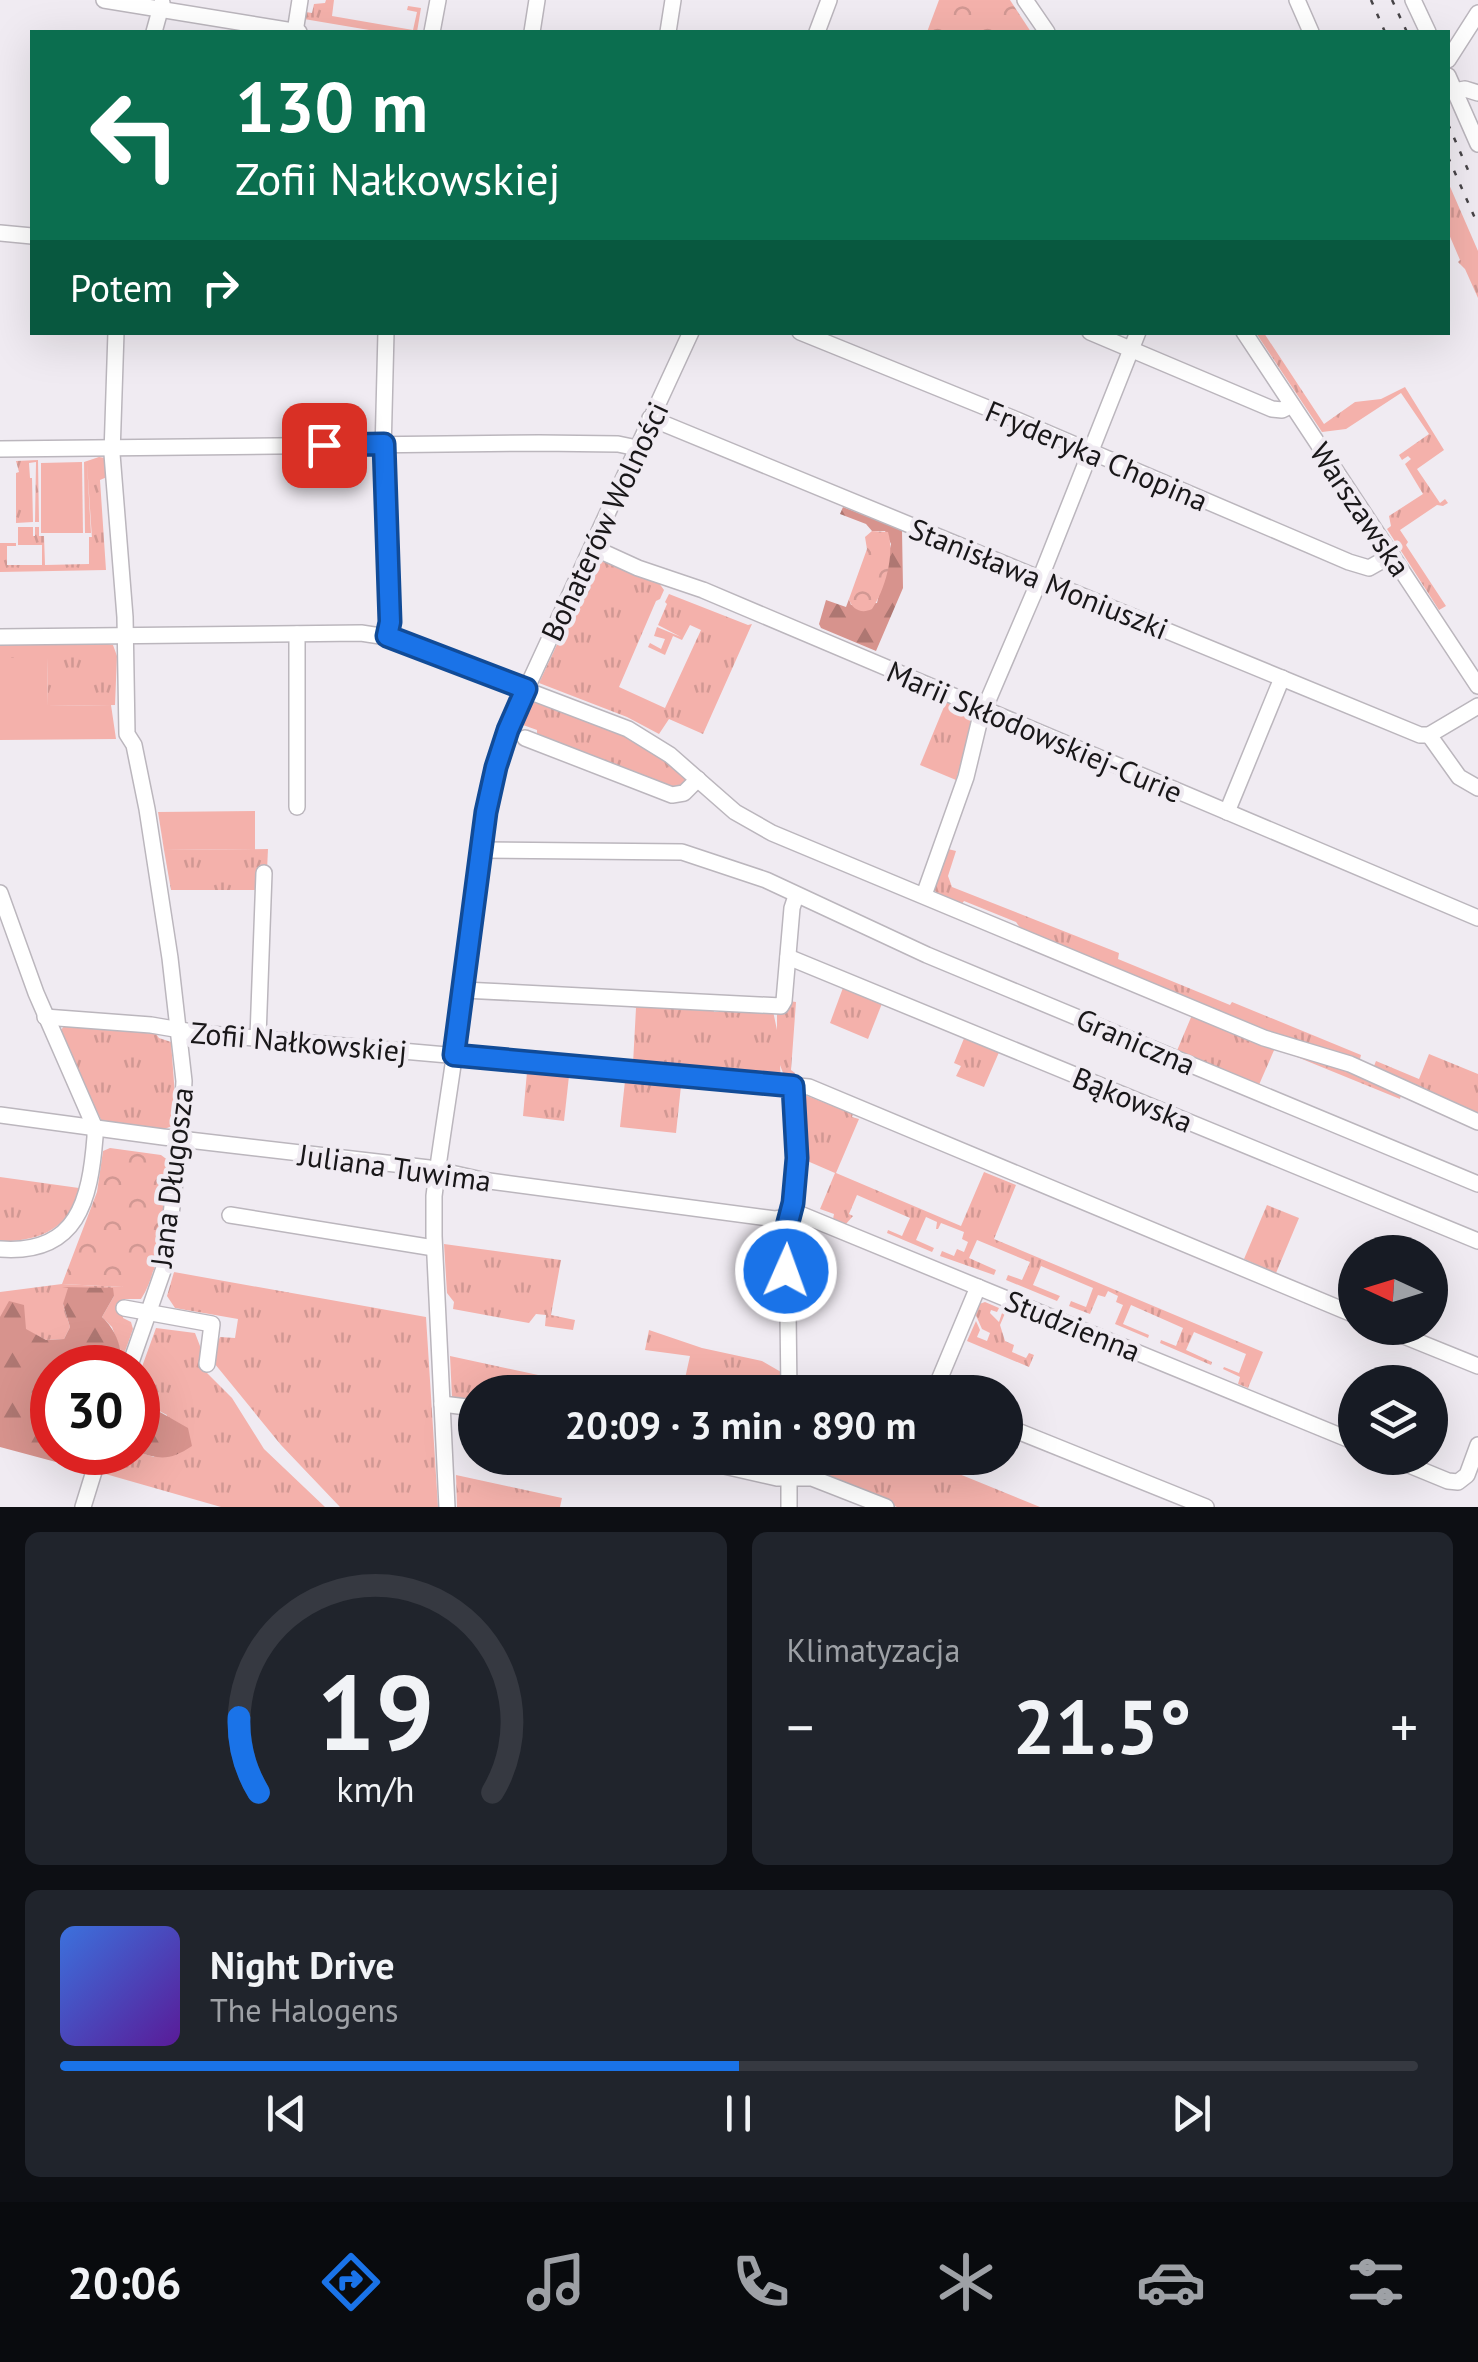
<!DOCTYPE html>
<html lang="pl">
<meta charset="utf-8">
<style>
:root{--surface:#171b24;--page:#20242c;--text:#f1f3f6;--muted:#9ea1a6;--line:#363941;--accent:#1a73e8}
body{margin:0;font-family:"PT Sans",sans-serif;background:var(--page);color:var(--text);height:100vh;display:flex;flex-direction:column;font-size:38px;white-space:nowrap}
*{box-sizing:border-box;margin:0}
p{font-size:32px;color:var(--muted)}
.icon{flex:none;width:55px;height:55px;fill:none;stroke:currentColor;stroke-width:2;stroke-linecap:round;stroke-linejoin:round}
.map{position:relative;height:1507px;overflow:hidden}
.panel{display:flex;flex-direction:column;gap:25px;padding:25px;background:#0d0f14;flex:1}
.panel>*{flex:none}
.hud{position:absolute;left:30px;top:30px;width:1420px;height:305px;border-radius:0px;box-shadow:0 10px 40px #0002;background:#0b6e4f;color:#fff;overflow:hidden}
.needle{width:65px;rotate:274deg}
.fabs{position:absolute;left:1338px;top:1235px;display:grid;gap:20px}
.fabs a{display:grid;place-items:center;width:110px;height:110px;border-radius:50%;background:var(--surface);box-shadow:0 10px 40px #0002;font-size:50px}
.speed{position:absolute;left:30px;top:1345px;display:flex;gap:20px;font-size:50px;font-weight:700;text-align:center}
.speed>*{display:grid;place-content:center;width:130px;height:130px;border-radius:50%;background:var(--surface);box-shadow:0 10px 40px #0002;line-height:1}
.speed .limit{border:15px solid #d22;background:#fff;color:#111}
.pin{position:absolute;display:grid;place-items:center;width:85px;height:85px;color:#fff;margin:-42px;border-radius:20px;box-shadow:0 5px 15px #0006}
.me{position:absolute;width:110px;margin:-55px;rotate:2deg;stroke-linejoin:round;filter:drop-shadow(0 0 8px #0008)}
.turn{display:flex;align-items:center;gap:35px;height:210px;padding:0 40px;font-size:45px}
.turn .icon{width:130px;height:130px;stroke-width:2.5}
.turn b{display:block;font-size:70px;line-height:85px}
.then{display:flex;align-items:center;height:95px;padding:0 40px;background:#0003;gap:20px;font-size:38px}
.big{font-size:75px;font-weight:700;line-height:1.1}
.panel .tile{flex:1;display:flex;flex-direction:column;justify-content:center;gap:15px;min-width:0;padding:0 35px;border-radius:15px;background:var(--page)}
.panel .dial{align-items:center;gap:0}
.dial svg{height:260px;overflow:visible;fill:none;stroke:var(--line);stroke-width:7;stroke-linecap:round;text-anchor:middle}
.dial text{fill:var(--text);stroke:none}
.song{display:flex;align-items:center;gap:30px}
.cover{width:120px;height:120px;border-radius:15px;background:linear-gradient(135deg,hsl(220 70% 55%),hsl(270 70% 35%))}
.played{height:10px;border-radius:5px;background:linear-gradient(90deg,var(--accent) 50%,var(--line) 50%)}
.keys{display:flex;justify-content:space-around;direction:ltr}
.heat{display:flex;justify-content:space-between;align-items:center;font-size:55px;direction:ltr}
.panel .tiles{flex:1;display:grid;gap:25px;grid-template-columns:1fr 1fr}
.tile:last-child{grid-column:span 2}
.trip{position:absolute;left:458px;top:1375px;width:565px;height:100px;border-radius:50px;background:var(--surface);box-shadow:0 10px 40px #0002;font-weight:700;line-height:100px;text-align:center}
.menu{display:flex;height:160px;justify-content:space-around;align-items:center;background:#090b0e;color:var(--muted)}
.menu .icon{width:70px;height:70px}
.menu .selected{color:var(--accent)}
.menu b{font-size:45px;color:var(--text)}
.map>svg:first-child{display:block}
.grass{fill:url(#grass-tufts)}
.forest{fill:url(#forest-firs)}
.park{fill:url(#park-crowns)}
.garden{fill:#f4b1ab}
.lines{fill:none;stroke-linecap:round;stroke-linejoin:round}
.minor-casing{stroke:#bbb6bd;stroke-width:18}
.minor{stroke:#fff;stroke-width:15}
.rail{stroke:#474447;stroke-width:2.5;stroke-dasharray:5 10;stroke-linecap:butt}
.route-casing{stroke:#114b97;stroke-width:25}
.route{stroke:#1a73e8;stroke-width:18}
.labels{text-anchor:middle;dominant-baseline:central;stroke-width:9;stroke-linejoin:round;paint-order:stroke}
.street-label{font-size:30px;fill:#191719;stroke:#f0ebf2}
</style>
<div class="map">
<svg width="1478" height="1507" viewBox="0 0 1478 1507">
<defs>
<pattern id="grass-tufts" width="24" height="20" patternUnits="userSpaceOnUse" patternTransform="scale(2.5)"><rect width="24" height="20" fill="#f4b1ab"/><path d="M3 7l-1-3M5 7V3M7 7l1-3M15 17l-1-3M17 17v-4M19 17l1-3" fill="none" stroke="#d19893"/></pattern>
<pattern id="forest-firs" width="22" height="20" patternUnits="userSpaceOnUse" patternTransform="scale(2.5)"><rect width="22" height="20" fill="#d7938d"/><path d="M5 1l3.5 6h-7zM16 11l3.5 6h-7z" fill="#ae7772"/></pattern>
<pattern id="park-crowns" width="20" height="18" patternUnits="userSpaceOnUse" patternTransform="scale(2.5)"><rect width="20" height="18" fill="#f4b1ab"/><path d="M2 6a3 3 0 1 1 6 0M12 15a3 3 0 1 1 6 0" fill="none" stroke="#d19893"/></pattern>
</defs>
<rect width="100%" height="100%" fill="#f0ebf2"/>
<g class="grass">
<polygon points="326,0 334,0 332,16 413,30 417,12 407,10 408,6 421,8 417,32 381,32 304,19 306,12 312,13 314,4 325,3"/>
<polygon points="1448,182 1478,251 1478,298 1465,269 1458,262 1460,260 1448,232"/>
<polygon points="1256,333 1264,333 1324,424 1355,402 1381,399 1405,387 1444,450 1417,469 1440,503 1445,499 1448,503 1443,506 1437,505 1400,530 1408,542 1406,545 1446,606 1439,610 1387,529 1391,526 1389,516 1423,494 1405,464 1411,459 1408,456 1402,460 1399,455 1429,434 1401,393 1346,429 1322,432"/>
<polygon points="99,457 105,458 107,477 100,480 106,570 0,572 0,543 16,543 16,546 7,546 7,565 42,565 42,545 18,545 18,527 33,527 33,536 35,536 35,527 39,527 39,536 44,536 45,565 89,564 89,537 92,537 94,569 87,463 91,533 85,533 84,462"/>
<polygon points="38,460 39,522 35,522 36,462 29,463 30,478 32,478 33,522 16,523 16,473 19,472 16,461"/>
<polygon points="597,560 601,560 659,583 664,590 660,599 656,601 619,687 665,708 701,630 690,625 682,640 673,636 665,655 648,647 650,643 661,649 665,639 654,636 657,627 681,637 658,625 667,604 665,602 669,594 748,625 752,624 703,734 669,719 659,734 627,717 539,683 567,623 572,621 585,592 584,584"/>
<polygon points="0,643 102,643 113,645 117,656 115,705 48,706 47,658 0,658"/>
<path d="M532 700C590 722 639 735 686 777V781L680 786 682 789 675 791 537 736V730L523 725 520 732 517 730 528 703Z"/>
<polygon points="946,702 971,713 973,719 956,780 920,765"/>
<polygon points="268,849 267,870 259,890 171,890 164,850"/>
<polygon points="948,849 956,851 948,876 952,887 1119,953 1118,959 1230,1005 1232,1002 1361,1055 1359,1063 1272,1039 1023,932 1016,922 964,901 961,905 940,896 935,891 935,883"/>
<polygon points="844,985 883,1001 868,1039 830,1023"/>
<polygon points="789,1001 796,1002 791,1070 795,1073 792,1081 786,1081 780,1065 781,1081 633,1064 636,1008 633,1007 633,1004 714,1008 714,1012 719,1012 721,1008 773,1011 777,1030 777,1013 778,1011 787,1011"/>
<polygon points="1192,1015 1323,1059 1402,1091 1400,1099 1275,1048 1258,1087 1176,1053"/>
<polygon points="65,1025 156,1034 159,1038 171,1042 175,1096 172,1126 162,1130 102,1122 60,1031"/>
<polygon points="965,1036 1000,1050 984,1087 956,1076 961,1066 954,1063"/>
<polygon points="1429,1054 1478,1074 1478,1120 1372,1071 1376,1061 1419,1079"/>
<polygon points="527,1072 569,1076 564,1121 523,1116"/>
<polygon points="625,1081 681,1086 676,1133 620,1127"/>
<polygon points="805,1095 853,1114 852,1117 859,1119 836,1173 961,1226 984,1172 1016,1185 994,1239 1263,1352 1248,1388 1238,1384 1240,1377 1223,1369 1224,1367 1239,1373 1246,1354 1194,1332 1186,1350 1212,1362 1211,1365 1160,1343 1161,1340 1176,1346 1183,1328 1131,1305 1123,1324 1149,1335 1148,1338 1115,1324 1123,1305 1116,1302 1118,1296 1108,1291 1105,1297 1098,1295 1090,1314 1069,1306 1071,1301 1086,1307 1093,1288 1041,1266 1033,1285 1060,1296 1057,1301 1006,1280 1008,1275 1022,1280 1030,1262 977,1240 969,1258 996,1270 994,1275 940,1256 942,1251 954,1256 957,1249 964,1252 968,1242 962,1239 964,1232 941,1223 938,1229 936,1229 937,1222 926,1217 916,1240 934,1248 932,1252 887,1233 888,1230 902,1236 910,1218 857,1195 849,1214 853,1216 845,1225 833,1219 834,1214 820,1209 835,1173 805,1160 803,1168 804,1143 806,1143 806,1139 803,1138 802,1127 805,1126 803,1110 800,1109 800,1102"/>
<path d="M0 1177 79 1188C71 1229 38 1242 0 1241Z"/>
<polygon points="1267,1205 1299,1218 1276,1273 1244,1259"/>
<path d="M160 1237C156 1259 153 1281 141 1299H125L123 1318 131 1322 133 1329 123 1357 112 1327 102 1317 114 1296 63 1304 70 1327 64 1339 46 1340 0 1317V1292L62 1284 122 1287Z"/>
<polygon points="444,1244 561,1260 551,1315 575,1320 573,1330 545,1326 546,1315 536,1314 529,1323 453,1309 454,1302 447,1293"/>
<polygon points="174,1272 426,1317 438,1507 340,1507 281,1445 210,1358 220,1337 235,1338 238,1319 175,1308 167,1296"/>
<polygon points="985,1302 999,1308 997,1312 991,1310 990,1313 999,1322 1003,1310 1006,1311 1000,1325 1005,1341 1014,1345 1012,1352 1026,1358 1029,1353 1034,1355 1029,1367 967,1341 976,1321 980,1330 977,1337 987,1341 990,1333 982,1329 974,1311 976,1305"/>
<polygon points="156,1328 195,1333 200,1346 201,1367 232,1398 264,1449 325,1507 221,1507 102,1473 108,1453 138,1452 154,1457 167,1415 144,1403 139,1375"/>
<polygon points="649,1330 702,1348 762,1361 781,1372 782,1392 682,1392 690,1356 645,1350"/>
<polygon points="450,1356 617,1392 475,1392 475,1402 452,1397"/>
<polygon points="802,1458 920,1458 1040,1507 897,1507 820,1476 805,1473 805,1470 802,1470"/>
<polygon points="456,1475 562,1498 560,1507 457,1507"/>
</g>
<g class="forest">
<polygon points="843,507 902,530 903,588 876,651 821,628 819,624 826,600 846,607 849,599 851,605 877,603 891,544 885,531 872,531 866,524 840,514"/>
<path d="M62 1287 113 1288 114 1296 102 1317C115 1329 125 1350 119 1367L52 1368V1452L88 1453 82 1469 0 1447V1317L9 1301 24 1305 26 1329 46 1340 64 1339 70 1327 63 1304 68 1288Z"/>
<path d="M139 1375 144 1403 188 1428 192 1446C171 1460 161 1460 138 1452Z"/>
</g>
<g class="park">
<polygon points="939,0 1010,0 1031,32 927,32"/>
<path d="M872 531 888 532C895 555 885 590 872 609 862 614 852 610 849 599L867 549 865 537Z"/>
<polygon points="110,1148 161,1155 169,1161 161,1235 154,1270 122,1287 62,1284 97,1192 103,1151"/>
</g>
<g class="garden">
<polygon points="82,462 83,533 41,533 41,463"/>
<polygon points="0,658 47,658 48,706 111,705 116,739 0,740"/>
<polygon points="255,811 255,849 164,850 158,812"/>
</g>
<g class="lines">
<defs>
<g id="minor">
<polyline points="104,0 299,32"/>
<polyline points="1025,0 1047,32"/>
<polyline points="1297,0 1311,32"/>
<polyline points="1413,0 1428,32"/>
<polyline points="154,32 162,3"/>
<polyline points="295,32 300,0"/>
<polyline points="432,32 438,0"/>
<polyline points="532,32 537,0"/>
<polyline points="668,32 673,0"/>
<polyline points="817,32 829,0"/>
<polyline points="1448,60 1478,13"/>
<polyline points="1448,76 1478,144"/>
<polyline points="1454,91 1465,89 1478,93"/>
<polyline points="0,233 32,236"/>
<polyline points="116,332 112,454 125,617 127,734 134,745 147,809 170,958 184,1081 182,1123 165,1265 129,1368"/>
<polyline points="386,332 383,452 390,622 387,637"/>
<polyline points="800,332 1017,420 1349,562 1369,568 1392,555"/>
<polyline points="1090,332 1272,409 1282,410 1292,405"/>
<polyline points="1244,332 1478,686"/>
<polyline points="650,418 1420,735 1429,735 1478,706"/>
<polyline points="0,449 539,443 618,444 637,448"/>
<polyline points="592,547 638,568 703,590 1478,918"/>
<polyline points="297,634 297,807"/>
<polyline points="0,637 361,633 387,637 628,729 670,755 735,812 772,833 1264,1038 1350,1064 1478,1122"/>
<polyline points="1429,735 1459,777 1478,788"/>
<polyline points="525,738 672,795 684,793 698,779"/>
<polyline points="1227,812 1282,678"/>
<polyline points="481,850 682,852 766,880 927,955 1478,1184"/>
<path d="M0 893 36 993 95 1128V1137C90 1200 78 1255 0 1249"/>
<polyline points="924,895 966,777 980,719 1040,579 1138,332"/>
<polyline points="788,957 1478,1241"/>
<polyline points="463,990 781,1006 784,1001 792,908 796,896"/>
<polyline points="45,1017 151,1025 198,1033 809,1087 1355,1315"/>
<polyline points="258,1037 264,873"/>
<polyline points="0,1115 163,1137 429,1168 482,1180 775,1219 800,1214 1355,1442"/>
<polyline points="230,1215 434,1248"/>
<polyline points="124,1308 212,1324 207,1364"/>
<polyline points="1384,1328 1478,1366"/>
<polyline points="789,1392 787,1232 793,1203 797,1158 793,1086"/>
<polyline points="934,1392 978,1287"/>
<polyline points="442,1404 475,1408"/>
<polyline points="1005,1426 1206,1507"/>
<polyline points="689,1458 777,1478 812,1478 886,1507"/>
<polyline points="1392,1458 1448,1481 1458,1482 1467,1475 1478,1445"/>
<polyline points="83,1507 100,1452"/>
<path d="M447 1507 434 1236V1196C443 1125 456 1054 464 983 476 888 481 793 519 705L691 332"/>
<polyline points="789,1507 789,1458"/>
</g>
</defs>
<use href="#minor" class="minor-casing"/>
<use href="#minor" class="minor"/>
<g class="rail">
<polyline points="1371,0 1385,32"/>
<polyline points="1392,0 1407,32"/>
<polyline points="1448,124 1468,170"/>
<polyline points="1448,157 1478,225"/>
</g>
</g>
<g class="lines">
<defs>
<polyline id="route" points="324,445 384,444 390,622 387,636 526,689 508,730 496,767 486,812 454,1055 793,1086 797,1158 793,1203 787,1226 786,1271"/>
</defs>
<use href="#route" class="route-casing"/>
<use href="#route" class="route"/>
</g>
<g class="labels">
<g class="street-label">
<text transform="translate(1097 455) rotate(23)">Fryderyka Chopina</text>
<text transform="translate(1361 509) rotate(56)">Warszawska</text>
<text transform="translate(604 521) rotate(-65)">Bohaterów Wolności</text>
<text transform="translate(1039 578) rotate(22)">Stanisława Moniuszki</text>
<text transform="translate(1035 731) rotate(23)">Marii Skłodowskiej-Curie</text>
<text transform="translate(299 1041) rotate(5)">Zofii Nałkowskiej</text>
<text transform="translate(1136 1041) rotate(23)">Graniczna</text>
<text transform="translate(1133 1099) rotate(22)">Bąkowska</text>
<text transform="translate(395 1167) rotate(8)">Juliana Tuwima</text>
<text transform="translate(171 1177) rotate(-83)">Jana Długosza</text>
<text transform="translate(1073 1325) rotate(22)">Studzienna</text>
</g>
</g>
</svg>
<div class="fabs">
<a><svg class="needle" viewBox="-14 -14 28 28"><path d="M0-13l5 13h-10z" fill="#e53935"/><path d="M0 13l5-13h-10z" fill="#9ea1a6"/></svg></a>
<a><svg class="icon" aria-label="layers" viewBox="0 0 24 24"><path d="M12 4l9 5-9 5-9-5zM3 14l9 5 9-5"/></svg></a>
</div>
<div class="speed"><div class="limit">30</div></div>
<div class="pin" style="left:324px;top:445px;background:#d93025"><svg class="icon" aria-label="arrive" viewBox="0 0 24 24"><path d="M6 21V4h12l-3 4 3 4H6"/></svg></div>
<svg class="me" style="left:786px;top:1271px" viewBox="-20 -20 40 40"><circle r="17" fill="#1a73e8" stroke="#fff" stroke-width="3"/><path d="M0-11L8 9 0 5-8 9z" fill="#fff"/></svg>
<div class="trip">20:09 · 3 min · 890 m</div>
<div class="hud">
<div class="turn"><svg class="icon" aria-label="left" viewBox="0 0 24 24"><path d="M17 20v-9H6M10 6l-5 5 5 5"/></svg><div><b>130 m</b>Zofii Nałkowskiej</div></div>
<div class="then">Potem<svg class="icon" aria-label="right" viewBox="0 0 24 24"><path d="M7 20v-9h11M14 6l5 5-5 5"/></svg></div>
</div>
</div>
<section class="panel">
<div class="tiles">
<div class="tile dial"><svg viewBox="0 0 100 80">
<path d="M14 69A42 42 0 1 1 86 69"/>
<path d="M14 69A42 42 0 0 1 8 46" stroke="#1a73e8"/>
<text x="50" y="56" font-size="32" font-weight="700">19</text>
<text x="50" y="72" font-size="11">km/h</text>
</svg></div>
<div class="tile"><p>Klimatyzacja</p>
<div class="heat"><a>−</a><b class="big">21.5°</b><a>+</a></div>
</div>
<div class="tile">
<div class="song"><i class="cover"></i><div><b>Night Drive</b><p>The Halogens</p></div></div>
<div class="played"></div>
<div class="keys"><svg class="icon" aria-label="previous" viewBox="0 0 24 24"><path d="M18 5L8 12l10 7zM5 5v14"/></svg><svg class="icon" aria-label="pause" viewBox="0 0 24 24"><path d="M8 5v14M16 5v14"/></svg><svg class="icon" aria-label="next" viewBox="0 0 24 24"><path d="M6 5l10 7-10 7zM19 5v14"/></svg></div>
</div>
</div>
</section>
<nav class="menu">
<b>20:06</b>
<svg class="icon selected" aria-label="directions" viewBox="0 0 24 24"><path d="M12 3l9 9-9 9-9-9zM9 14v-3h6M13 9l2 2-2 2"/></svg>
<svg class="icon" aria-label="music" viewBox="0 0 24 24"><path d="M9 18V5l10-2v13"/><circle cx="6" cy="18" r="3"/><circle cx="16" cy="16" r="3"/></svg>
<svg class="icon" aria-label="phone" viewBox="0 0 24 24"><path d="M5 4h4l2 5-3 2q2 4 5 5l2-3 5 2v4C11 20 4 13 5 4z"/></svg>
<svg class="icon" aria-label="climate" viewBox="0 0 24 24"><path d="M12 3v18M4 7l16 10M4 17L20 7"/></svg>
<svg class="icon" aria-label="car" viewBox="0 0 24 24"><path d="M5 17H2v-5l4-1 3-4h7l3 4 3 1v5h-3M9 17h6M6 11h13"/><circle cx="7" cy="17" r="2"/><circle cx="17" cy="17" r="2"/></svg>
<svg class="icon" aria-label="filters" viewBox="0 0 24 24"><path d="M4 7h16M4 17h16"/><circle cx="9" cy="7" r="2"/><circle cx="15" cy="17" r="2"/></svg>
</nav>
